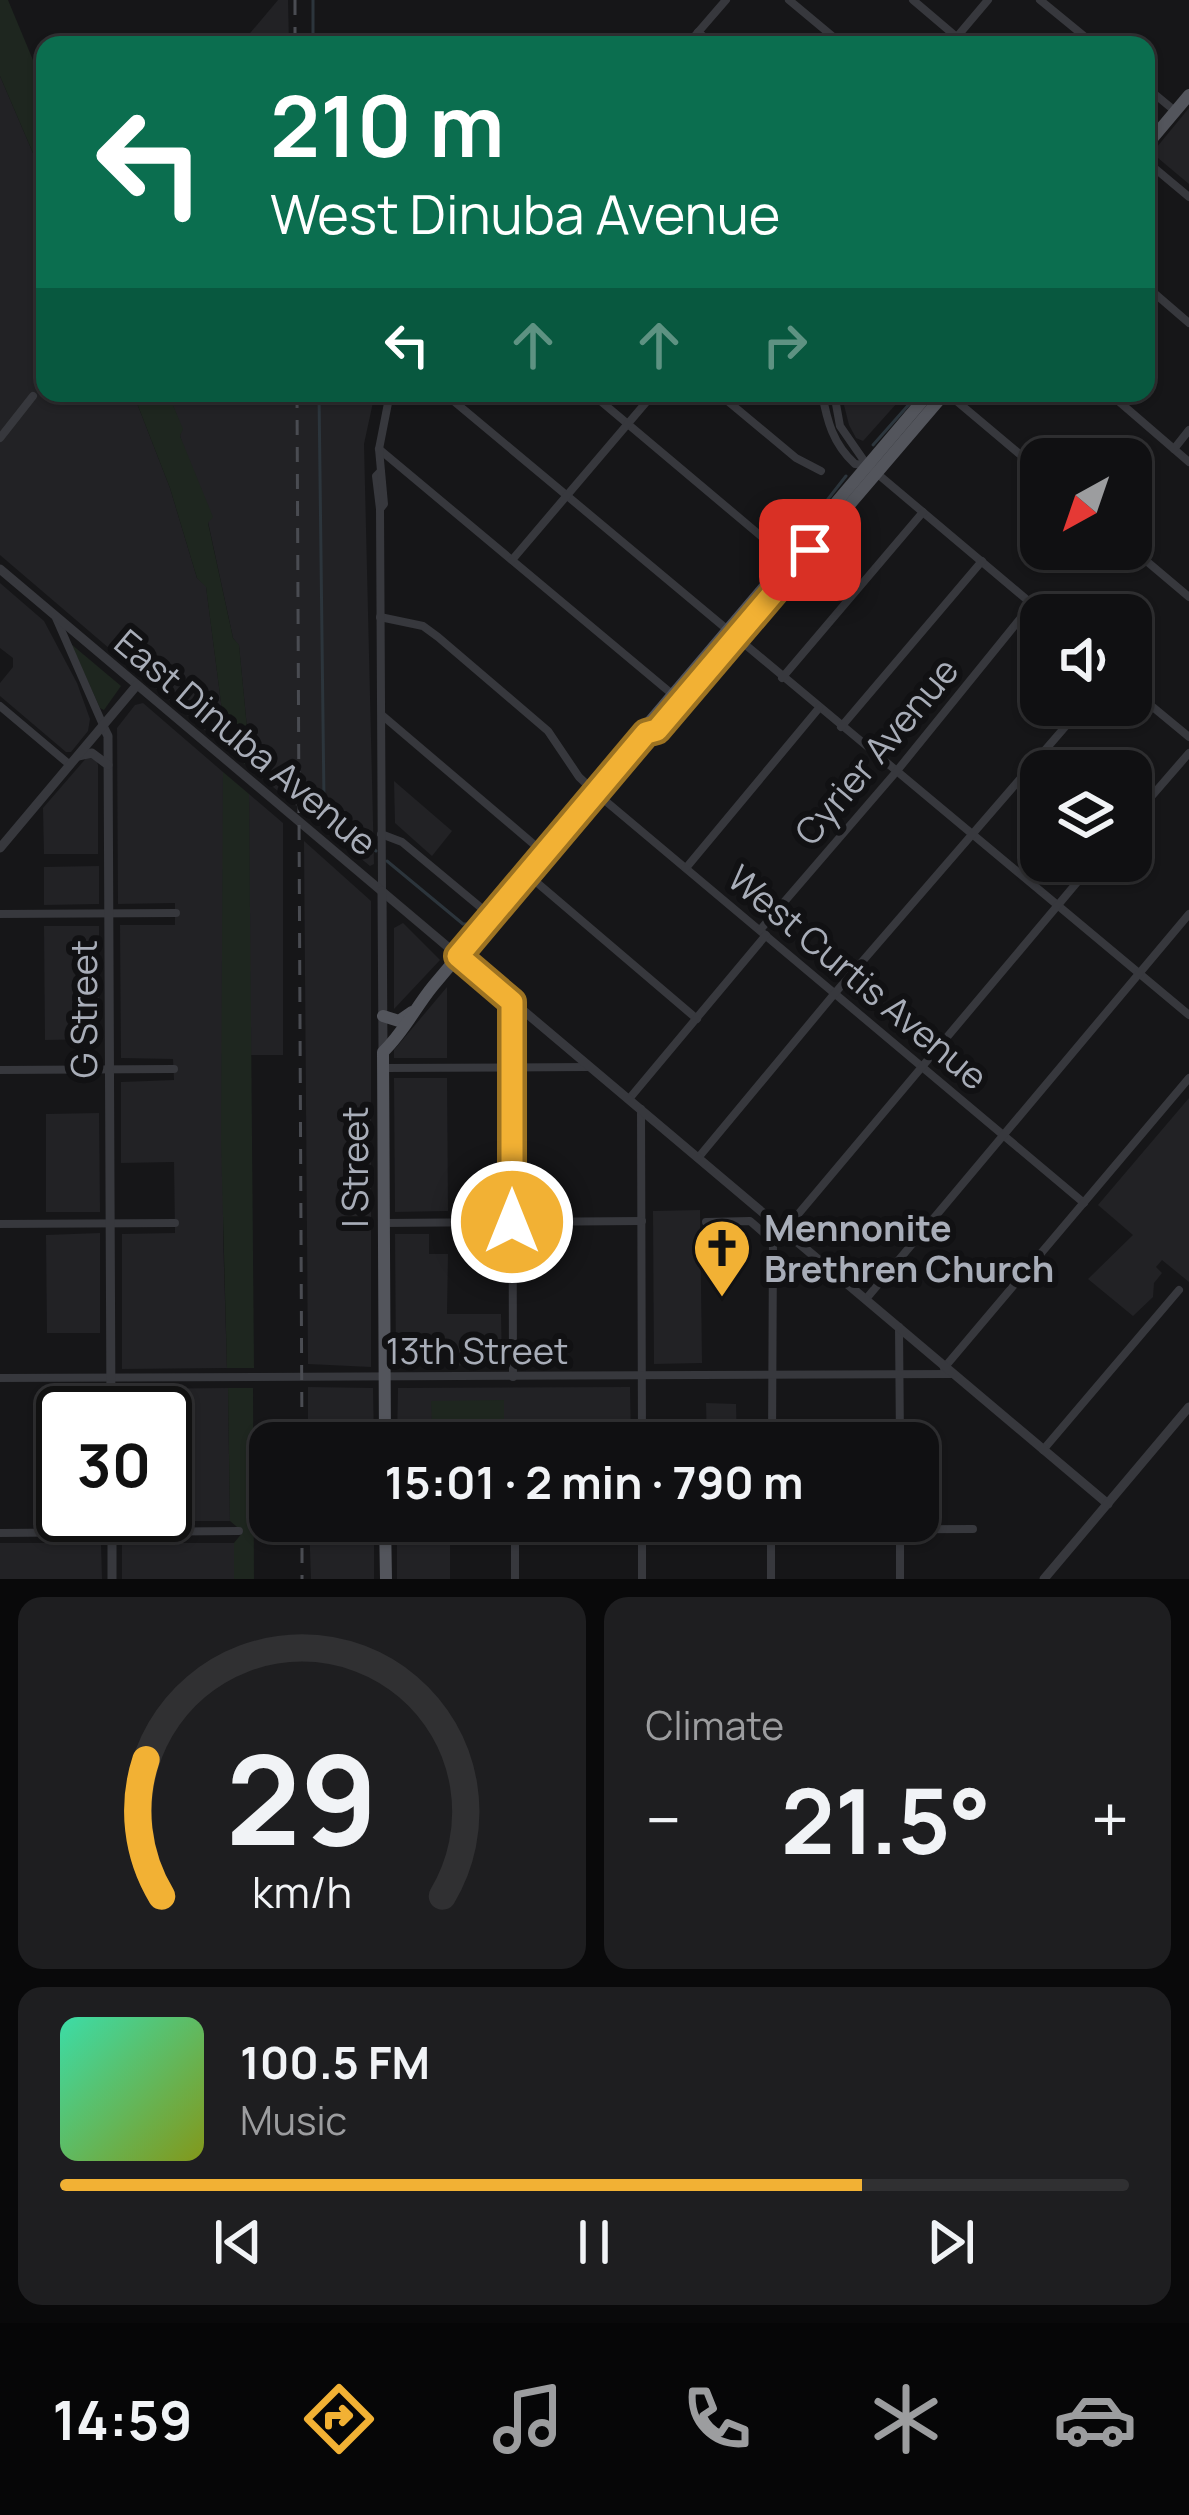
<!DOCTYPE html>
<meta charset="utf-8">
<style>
:root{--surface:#101012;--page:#1e1e20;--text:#f1f3f6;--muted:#9c9d9f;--line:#303032;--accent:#f2b134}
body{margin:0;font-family:Manrope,sans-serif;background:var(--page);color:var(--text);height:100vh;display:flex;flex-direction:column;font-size:45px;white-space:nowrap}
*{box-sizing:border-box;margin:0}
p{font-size:39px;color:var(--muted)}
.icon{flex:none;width:66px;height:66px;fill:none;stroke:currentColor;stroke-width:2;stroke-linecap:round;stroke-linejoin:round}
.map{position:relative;height:1579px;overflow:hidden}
.details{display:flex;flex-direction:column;gap:18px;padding:18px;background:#09090a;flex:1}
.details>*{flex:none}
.guide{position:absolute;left:36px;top:36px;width:1119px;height:366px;border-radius:24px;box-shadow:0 3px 9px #0004,0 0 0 3px var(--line);background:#0b6e4f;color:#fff;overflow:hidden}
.needle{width:78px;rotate:220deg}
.fabs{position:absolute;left:1020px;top:438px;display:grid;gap:24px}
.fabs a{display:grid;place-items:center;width:132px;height:132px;border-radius:24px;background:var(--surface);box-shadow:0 3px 9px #0004,0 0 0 3px var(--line);font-size:60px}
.speed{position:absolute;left:36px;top:1386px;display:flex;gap:24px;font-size:60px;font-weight:700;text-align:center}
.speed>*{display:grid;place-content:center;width:156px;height:156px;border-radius:50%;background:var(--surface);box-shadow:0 3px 9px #0004,0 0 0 3px var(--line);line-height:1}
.speed .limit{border:6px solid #111;border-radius:18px;background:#fff;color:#111}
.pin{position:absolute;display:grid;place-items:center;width:102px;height:102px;color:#fff;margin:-51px;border-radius:24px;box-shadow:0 6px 18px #0006}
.me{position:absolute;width:132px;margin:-66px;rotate:0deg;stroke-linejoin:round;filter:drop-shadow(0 0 9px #0008)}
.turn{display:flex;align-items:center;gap:42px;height:252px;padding:0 36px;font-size:54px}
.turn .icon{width:156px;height:156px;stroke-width:2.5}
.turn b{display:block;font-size:84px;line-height:102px}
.lanes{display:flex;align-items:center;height:114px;padding:0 36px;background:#0003;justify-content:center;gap:60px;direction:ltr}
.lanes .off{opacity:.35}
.big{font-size:90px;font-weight:700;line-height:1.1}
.details .card{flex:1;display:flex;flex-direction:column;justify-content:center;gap:18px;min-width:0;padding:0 42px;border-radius:24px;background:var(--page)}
.details .dial{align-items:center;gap:0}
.dial svg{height:312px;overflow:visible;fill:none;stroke:var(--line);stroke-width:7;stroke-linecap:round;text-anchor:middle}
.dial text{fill:var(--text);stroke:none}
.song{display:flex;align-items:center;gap:36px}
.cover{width:144px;height:144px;border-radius:18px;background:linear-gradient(135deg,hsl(160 70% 55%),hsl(70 70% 35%))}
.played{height:12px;border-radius:6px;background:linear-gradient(90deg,var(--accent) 75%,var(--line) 75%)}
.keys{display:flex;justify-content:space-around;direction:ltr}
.heat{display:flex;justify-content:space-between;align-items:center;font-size:66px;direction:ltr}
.details .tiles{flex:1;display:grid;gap:18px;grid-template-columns:1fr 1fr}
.card:last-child{grid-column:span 2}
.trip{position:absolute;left:249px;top:1422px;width:690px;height:120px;border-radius:24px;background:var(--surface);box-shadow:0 3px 9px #0004,0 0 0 3px var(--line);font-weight:700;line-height:120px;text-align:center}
.tabs{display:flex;height:192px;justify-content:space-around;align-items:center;background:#060607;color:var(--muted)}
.tabs .icon{width:84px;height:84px}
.tabs .active{color:var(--accent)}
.tabs b{font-size:54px;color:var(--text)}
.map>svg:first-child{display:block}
.built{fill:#222225}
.green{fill:#1e261f}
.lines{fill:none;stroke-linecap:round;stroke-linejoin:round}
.stream{stroke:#2c353c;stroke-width:3}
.minor{stroke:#37383d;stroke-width:8}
.tertiary{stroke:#37383d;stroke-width:9}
.primary{stroke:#53555c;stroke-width:12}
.rail{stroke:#4a4c52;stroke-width:3;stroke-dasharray:15 12;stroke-linecap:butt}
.route-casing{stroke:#9d7322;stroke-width:30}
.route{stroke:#f2b134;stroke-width:21}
.labels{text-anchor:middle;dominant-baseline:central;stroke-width:12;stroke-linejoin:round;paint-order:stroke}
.street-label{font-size:36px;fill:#a8adb8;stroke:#111113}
.poi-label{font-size:36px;font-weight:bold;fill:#a8adb8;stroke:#111113;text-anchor:start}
</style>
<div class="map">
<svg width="1189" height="1579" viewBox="0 0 1189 1579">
<rect width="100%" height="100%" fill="#161618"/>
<g class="built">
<polygon points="278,0 288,0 289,45 240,45"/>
<polygon points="0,76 45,181 45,393 133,393 170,488 197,578 206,586 227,749 0,555"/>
<polygon points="1189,108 1189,184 1152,153"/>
<polygon points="168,393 375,393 364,444 374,864 370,866 251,769 239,646 233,638 208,522 180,436 182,429"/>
<polygon points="841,393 906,393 863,441 856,438 849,425"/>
<polygon points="0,583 44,621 77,683 90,719 88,731 71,752 66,752 0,696 0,683 13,667 13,658 0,648"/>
<polygon points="143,703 223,772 223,1234 227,1368 122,1369 122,1234 175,1233 174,1162 121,1163 121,1082 174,1080 173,1059 121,1058 120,925 175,925 175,903 118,904 117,728 135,705"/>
<polygon points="88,756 96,759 98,765 98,854 44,854 43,808"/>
<polygon points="394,781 452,831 432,856 395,823"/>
<polygon points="249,794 283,823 283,1055 250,1055"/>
<polygon points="304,841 371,901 371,1367 308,1364"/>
<polygon points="99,866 99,904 44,905 44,867"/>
<polygon points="403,923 440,960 394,1009 394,928"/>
<polygon points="44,926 99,926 99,1039 45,1040"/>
<polygon points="447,987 447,1058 394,1058 394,1050"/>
<polygon points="394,1078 447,1078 448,1211 395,1212"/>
<polygon points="1189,1098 1189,1282 1162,1260 1156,1267 1162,1273 1154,1283 1153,1297 1133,1316 1088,1279 1133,1235 1098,1205"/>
<polygon points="99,1113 100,1212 46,1212 46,1114"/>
<polygon points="700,1210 702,1363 654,1364 653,1211"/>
<polygon points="100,1233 100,1333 47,1333 46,1235"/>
<polygon points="395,1234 429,1234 429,1254 448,1254 447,1314 501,1314 502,1365 396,1366"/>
<polygon points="308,1387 373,1388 374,1443 308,1443"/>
<polygon points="630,1387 631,1443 397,1443 398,1388"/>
<polygon points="228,1388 230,1521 122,1521 122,1515 165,1515 165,1487 176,1487 176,1471 165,1471 165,1422 176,1422 176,1406 122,1407 122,1389"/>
<polygon points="47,1389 100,1389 100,1413 63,1413 63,1473 48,1473"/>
<polygon points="706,1403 736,1404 737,1442 707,1443"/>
<polygon points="309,1521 374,1521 374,1579 311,1579"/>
<polygon points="0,1543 101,1543 102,1579 0,1579"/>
<rect x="122" y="1543" width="112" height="36"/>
<rect x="397" y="1543" width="53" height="36"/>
</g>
<g class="green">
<polygon points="0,0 8,0 45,89 45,181 0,76"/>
<polygon points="133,393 168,393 183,429 180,436 213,517 208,523 233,638 239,645 251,769 227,749 206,587 197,578 170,488"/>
<polygon points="71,644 121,686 104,710 100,708"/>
<polygon points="223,772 249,794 254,1368 227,1368 221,1140"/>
<polygon points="228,1388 253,1388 254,1579 234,1579 234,1543 243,1532 230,1521"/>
<polygon points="504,1400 504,1423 432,1423 431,1401"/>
</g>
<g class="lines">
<g class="stream">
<polyline points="313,45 313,0"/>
<polyline points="319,393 324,801 328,811 376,851"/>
<polyline points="873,445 919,393"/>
<polyline points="796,540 846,476"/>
<polyline points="387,861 463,924 468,924"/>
<polyline points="494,895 645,719"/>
</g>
<g class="minor">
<polyline points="789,0 843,45"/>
<polyline points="913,0 966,45"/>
<polyline points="1040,0 1095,45"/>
<polyline points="698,32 714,45"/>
<polyline points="687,45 726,0"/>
<polyline points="950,45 988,0"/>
<polyline points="1146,87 1175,111"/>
<polyline points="1146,161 1189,197"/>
<polyline points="1146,286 1189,323"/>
<polyline points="444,393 1189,1015"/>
<polyline points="591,393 787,558"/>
<polyline points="718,393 796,458 821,471"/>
<path d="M822 393C827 421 833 444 855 464L866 465"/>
<polyline points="834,393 840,426 867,465 1045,615"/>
<polyline points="947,393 1041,472"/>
<polyline points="1109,393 1189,462"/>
<polyline points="0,438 33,396"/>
<polyline points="379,449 672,694"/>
<polyline points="1174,449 1189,430"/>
<polyline points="380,472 376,476 380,509"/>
<polyline points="1131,548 1189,597"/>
<polyline points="512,560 654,393"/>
<polyline points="380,617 423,626 438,637 548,731 579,777 596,793 1084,1203"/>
<polyline points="56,618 103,725"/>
<polyline points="782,678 923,512"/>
<polyline points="1131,689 1189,737"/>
<polyline points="0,706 70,765"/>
<polyline points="383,716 544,853"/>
<polyline points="841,727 982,561"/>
<polyline points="1131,820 1189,753"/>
<polyline points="381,834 402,842 491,916"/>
<polyline points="686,868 819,708"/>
<polyline points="528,875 697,1019"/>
<polyline points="382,891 380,509 384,504 379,449 390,393"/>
<polyline points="0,914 176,913"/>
<polyline points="760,930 896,772 1032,604"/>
<polyline points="512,1002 513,1377"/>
<polyline points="384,1068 589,1067"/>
<polyline points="0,1070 174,1069"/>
<polyline points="629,1099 766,935"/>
<polyline points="641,1109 642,1443"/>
<polyline points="698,1158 835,993 1084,705"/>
<polyline points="706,1222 750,1221 773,1241 772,1443"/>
<polyline points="384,1223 642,1221"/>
<polyline points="0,1224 175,1223"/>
<polyline points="784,1231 1095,861"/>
<polyline points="866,1299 1189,914"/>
<polyline points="899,1327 900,1443"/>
<polyline points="944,1368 1189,1078"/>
<polyline points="0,1378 952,1374"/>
<polyline points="1043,1450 1179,1290"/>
<polyline points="642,1521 642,1579"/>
<polyline points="771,1521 771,1579"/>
<polyline points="900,1521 900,1579"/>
<polyline points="385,1532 973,1529"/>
<polyline points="0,1533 239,1531"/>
<polyline points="515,1579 515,1530"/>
</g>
<g class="tertiary">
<polyline points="0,569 1108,1504"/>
<polyline points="103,726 108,736 111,1413"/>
<polyline points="78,756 92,753 108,765"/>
<polyline points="0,848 137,685"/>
<polyline points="382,891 383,1052"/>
<polyline points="112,1515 112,1579"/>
<polyline points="1044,1579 1189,1407"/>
</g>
<g class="primary">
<polyline points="1146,146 1189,95"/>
<polyline points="646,733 657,730 945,393"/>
<polyline points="383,1016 399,1021 412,1012"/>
<path d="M385 1443 383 1052C404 1032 415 1008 433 986L646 733 649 723 929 393"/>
<polyline points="385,1521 386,1579"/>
</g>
<g class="rail">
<polyline points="295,0 295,45"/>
<polyline points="297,393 302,1443"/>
<polyline points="302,1521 302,1579"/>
</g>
</g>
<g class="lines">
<defs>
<polyline id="route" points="512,1222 512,1002 458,956 646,733 657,730 810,550"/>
</defs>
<use href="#route" class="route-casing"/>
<use href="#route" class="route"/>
</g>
<defs>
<symbol id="church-pin" viewBox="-11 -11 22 30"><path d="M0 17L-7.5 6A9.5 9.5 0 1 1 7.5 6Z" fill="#f2b134" stroke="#111113"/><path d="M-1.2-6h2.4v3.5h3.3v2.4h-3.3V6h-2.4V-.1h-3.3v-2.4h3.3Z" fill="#111"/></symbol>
</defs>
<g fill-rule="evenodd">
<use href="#church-pin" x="689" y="1215" width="66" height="90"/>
</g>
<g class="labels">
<g class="street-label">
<text transform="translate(246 742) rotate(40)">East Dinuba Avenue</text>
<text transform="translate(876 751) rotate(-50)">Cyrier Avenue</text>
<text transform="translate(858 977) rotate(40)">West Curtis Avenue</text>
<text transform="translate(83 1009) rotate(-90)">G Street</text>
<text transform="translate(354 1167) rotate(-90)">I Street</text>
<text x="477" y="1350">13th Street</text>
</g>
<g class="poi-label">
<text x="764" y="1227">Mennonite<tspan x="764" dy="41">Brethren Church</tspan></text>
</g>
</g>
</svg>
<div class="fabs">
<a><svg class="needle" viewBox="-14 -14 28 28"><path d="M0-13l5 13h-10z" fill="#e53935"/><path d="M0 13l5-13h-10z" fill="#9c9d9f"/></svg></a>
<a><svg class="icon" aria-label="sound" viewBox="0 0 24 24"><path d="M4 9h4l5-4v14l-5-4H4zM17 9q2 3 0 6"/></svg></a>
<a><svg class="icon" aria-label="layers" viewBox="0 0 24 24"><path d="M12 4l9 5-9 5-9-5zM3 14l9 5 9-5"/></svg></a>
</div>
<div class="speed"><div class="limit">30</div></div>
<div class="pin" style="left:810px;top:550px;background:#d93025"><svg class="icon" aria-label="arrive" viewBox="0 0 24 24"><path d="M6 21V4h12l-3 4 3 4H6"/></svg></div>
<svg class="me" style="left:512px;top:1222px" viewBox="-20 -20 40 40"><circle r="17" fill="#f2b134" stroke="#fff" stroke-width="3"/><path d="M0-11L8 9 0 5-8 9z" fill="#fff"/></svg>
<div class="trip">15:01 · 2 min · 790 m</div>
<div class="guide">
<div class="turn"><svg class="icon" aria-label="left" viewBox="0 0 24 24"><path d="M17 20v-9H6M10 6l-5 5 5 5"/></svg><div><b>210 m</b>West Dinuba Avenue</div></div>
<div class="lanes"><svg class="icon" aria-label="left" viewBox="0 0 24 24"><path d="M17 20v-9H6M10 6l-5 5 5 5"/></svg><svg class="icon off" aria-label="ahead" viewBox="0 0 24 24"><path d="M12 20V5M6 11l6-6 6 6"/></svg><svg class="icon off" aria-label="ahead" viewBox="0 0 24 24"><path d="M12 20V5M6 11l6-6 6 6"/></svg><svg class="icon off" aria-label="right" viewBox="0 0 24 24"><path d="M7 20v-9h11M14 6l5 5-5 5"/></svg></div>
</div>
</div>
<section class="details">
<div class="tiles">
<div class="card dial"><svg viewBox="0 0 100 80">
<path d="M14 69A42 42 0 1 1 86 69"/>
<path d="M14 69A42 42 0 0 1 10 34" stroke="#f2b134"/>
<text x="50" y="56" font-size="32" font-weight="700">29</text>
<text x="50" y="72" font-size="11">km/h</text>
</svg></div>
<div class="card"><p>Climate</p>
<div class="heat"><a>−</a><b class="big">21.5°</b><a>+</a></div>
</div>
<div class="card">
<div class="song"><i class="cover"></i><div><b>100.5 FM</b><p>Music</p></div></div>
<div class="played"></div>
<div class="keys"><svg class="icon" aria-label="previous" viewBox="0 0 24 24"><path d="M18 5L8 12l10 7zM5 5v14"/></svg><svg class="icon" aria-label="pause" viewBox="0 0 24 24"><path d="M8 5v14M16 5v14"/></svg><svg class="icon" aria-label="next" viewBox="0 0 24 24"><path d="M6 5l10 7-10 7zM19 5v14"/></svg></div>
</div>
</div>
</section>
<nav class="tabs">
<b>14:59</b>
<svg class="icon active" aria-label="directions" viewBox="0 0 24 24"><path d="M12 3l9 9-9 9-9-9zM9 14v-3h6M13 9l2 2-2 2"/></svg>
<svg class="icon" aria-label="music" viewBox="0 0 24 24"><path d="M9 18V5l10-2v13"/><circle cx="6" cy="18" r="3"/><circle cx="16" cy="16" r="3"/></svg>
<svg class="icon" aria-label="phone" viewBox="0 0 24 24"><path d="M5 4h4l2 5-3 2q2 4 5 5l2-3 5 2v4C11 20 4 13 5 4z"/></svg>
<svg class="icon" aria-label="climate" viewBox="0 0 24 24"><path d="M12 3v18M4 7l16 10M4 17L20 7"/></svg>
<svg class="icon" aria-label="car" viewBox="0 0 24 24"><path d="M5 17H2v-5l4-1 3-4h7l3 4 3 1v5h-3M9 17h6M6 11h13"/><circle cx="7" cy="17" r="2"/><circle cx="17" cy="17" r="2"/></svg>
</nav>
